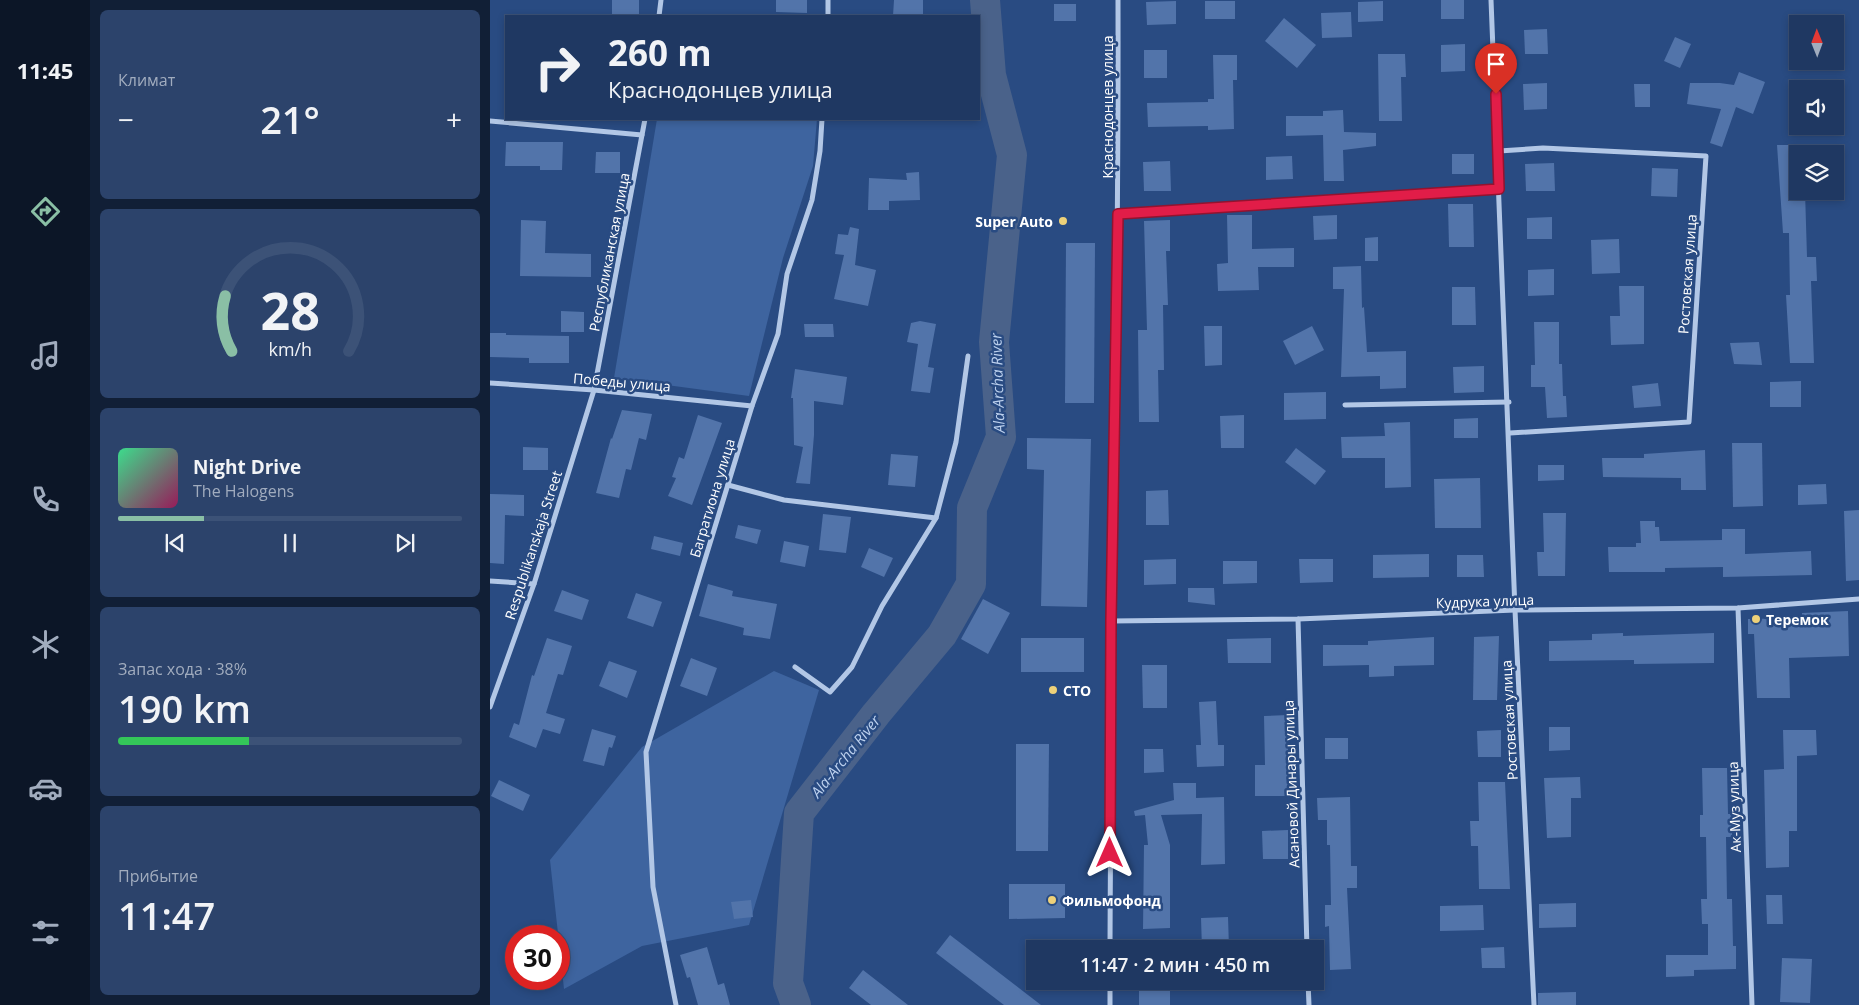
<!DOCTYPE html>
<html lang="ru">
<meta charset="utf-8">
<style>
:root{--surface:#1f3862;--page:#2c436b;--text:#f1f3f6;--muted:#a1acbe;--line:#3c5277;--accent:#8abfa5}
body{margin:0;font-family:"Open Sans",sans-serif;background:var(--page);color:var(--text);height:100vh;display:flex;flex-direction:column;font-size:19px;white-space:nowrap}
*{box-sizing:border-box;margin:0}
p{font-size:16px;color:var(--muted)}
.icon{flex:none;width:28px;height:28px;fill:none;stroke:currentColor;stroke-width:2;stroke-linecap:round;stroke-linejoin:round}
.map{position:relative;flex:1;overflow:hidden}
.details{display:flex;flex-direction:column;gap:10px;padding:10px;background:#111f36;width:400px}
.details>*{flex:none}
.banner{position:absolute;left:15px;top:15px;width:475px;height:105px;border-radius:0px;box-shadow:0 2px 8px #0003,0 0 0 1px var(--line);background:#1f3862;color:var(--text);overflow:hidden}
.needle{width:32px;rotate:359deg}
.fabs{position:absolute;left:1299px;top:15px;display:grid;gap:10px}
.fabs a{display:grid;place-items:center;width:55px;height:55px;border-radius:0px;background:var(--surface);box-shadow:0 2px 8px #0003,0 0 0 1px var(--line);font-size:25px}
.speed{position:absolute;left:15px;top:925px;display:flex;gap:10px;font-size:25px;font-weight:700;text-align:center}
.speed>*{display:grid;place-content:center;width:65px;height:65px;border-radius:50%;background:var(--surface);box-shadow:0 2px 8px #0003,0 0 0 1px var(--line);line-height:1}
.speed .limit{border:8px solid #d22;background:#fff;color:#111}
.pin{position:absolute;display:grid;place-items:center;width:42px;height:42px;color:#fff;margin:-51px -21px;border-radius:50% 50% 50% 0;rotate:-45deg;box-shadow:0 0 5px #0007}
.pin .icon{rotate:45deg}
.me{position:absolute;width:55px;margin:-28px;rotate:0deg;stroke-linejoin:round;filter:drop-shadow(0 0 4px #0008)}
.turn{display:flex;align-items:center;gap:18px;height:105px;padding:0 20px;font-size:22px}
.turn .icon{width:65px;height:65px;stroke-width:2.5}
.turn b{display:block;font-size:35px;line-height:42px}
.big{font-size:38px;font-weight:600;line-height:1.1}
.details .widget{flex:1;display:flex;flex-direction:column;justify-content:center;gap:8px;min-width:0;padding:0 18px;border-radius:8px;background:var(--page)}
.details .dial{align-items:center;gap:0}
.dial svg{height:130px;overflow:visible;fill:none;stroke:var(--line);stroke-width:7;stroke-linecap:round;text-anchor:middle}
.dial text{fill:var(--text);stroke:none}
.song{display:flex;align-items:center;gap:15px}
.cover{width:60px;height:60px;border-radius:8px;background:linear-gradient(135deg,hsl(150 70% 55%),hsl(330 70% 35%))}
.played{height:5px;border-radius:2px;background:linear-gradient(90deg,var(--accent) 25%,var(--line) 25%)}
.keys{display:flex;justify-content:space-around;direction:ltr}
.heat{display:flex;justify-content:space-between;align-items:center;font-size:28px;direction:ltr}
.charge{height:8px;border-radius:4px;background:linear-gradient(90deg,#34c759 38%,var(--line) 0)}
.trip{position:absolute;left:536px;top:940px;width:298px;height:50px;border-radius:0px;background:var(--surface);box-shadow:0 2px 8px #0003,0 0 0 1px var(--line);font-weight:600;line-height:50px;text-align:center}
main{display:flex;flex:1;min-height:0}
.tabs{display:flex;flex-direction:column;width:90px;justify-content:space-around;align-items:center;background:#0c1627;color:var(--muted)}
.tabs .icon{width:35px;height:35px}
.tabs .on{color:var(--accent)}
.tabs b{font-size:22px;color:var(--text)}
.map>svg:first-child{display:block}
.green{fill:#3e649f}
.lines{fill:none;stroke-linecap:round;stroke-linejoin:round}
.river{stroke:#4a628a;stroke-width:30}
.building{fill:#5274aa}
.minor{stroke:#b2c7e6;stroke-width:5}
.route-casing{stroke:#92132f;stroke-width:12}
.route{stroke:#e11d48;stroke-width:9}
.poi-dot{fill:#edd179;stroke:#294b82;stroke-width:2}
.labels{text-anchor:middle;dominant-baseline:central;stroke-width:5;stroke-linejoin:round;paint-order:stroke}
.street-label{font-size:14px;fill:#fff;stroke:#294b82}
.poi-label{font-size:14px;font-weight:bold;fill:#fff;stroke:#294b82;text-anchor:start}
.water-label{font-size:15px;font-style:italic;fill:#bdd1ee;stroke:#294b82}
</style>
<main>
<nav class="tabs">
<b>11:45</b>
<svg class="icon on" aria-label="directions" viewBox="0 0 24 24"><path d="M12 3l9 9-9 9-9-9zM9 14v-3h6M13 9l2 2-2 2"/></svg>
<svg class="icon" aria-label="music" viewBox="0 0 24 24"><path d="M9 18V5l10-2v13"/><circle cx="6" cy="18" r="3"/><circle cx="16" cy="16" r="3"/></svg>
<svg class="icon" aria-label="phone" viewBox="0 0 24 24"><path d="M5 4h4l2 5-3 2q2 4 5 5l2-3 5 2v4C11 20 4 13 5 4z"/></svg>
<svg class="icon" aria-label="climate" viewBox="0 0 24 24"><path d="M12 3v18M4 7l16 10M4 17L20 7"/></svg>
<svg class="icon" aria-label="car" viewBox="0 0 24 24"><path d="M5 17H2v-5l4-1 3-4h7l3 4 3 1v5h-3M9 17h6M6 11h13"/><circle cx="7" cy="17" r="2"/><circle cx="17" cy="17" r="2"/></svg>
<svg class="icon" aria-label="filters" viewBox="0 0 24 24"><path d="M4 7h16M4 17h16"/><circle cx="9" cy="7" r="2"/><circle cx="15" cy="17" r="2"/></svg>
</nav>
<section class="details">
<div class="widget"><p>Климат</p>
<div class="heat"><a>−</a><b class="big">21°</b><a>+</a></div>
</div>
<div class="widget dial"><svg viewBox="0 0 100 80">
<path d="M14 69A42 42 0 1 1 86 69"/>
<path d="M14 69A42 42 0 0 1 10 35" stroke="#8abfa5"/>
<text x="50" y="56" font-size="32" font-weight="700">28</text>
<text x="50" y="72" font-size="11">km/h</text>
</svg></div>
<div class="widget">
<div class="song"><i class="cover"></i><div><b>Night Drive</b><p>The Halogens</p></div></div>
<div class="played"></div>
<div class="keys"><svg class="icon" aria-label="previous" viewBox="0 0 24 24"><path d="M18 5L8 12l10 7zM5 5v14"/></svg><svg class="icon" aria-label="pause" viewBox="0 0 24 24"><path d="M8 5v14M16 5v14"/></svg><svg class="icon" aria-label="next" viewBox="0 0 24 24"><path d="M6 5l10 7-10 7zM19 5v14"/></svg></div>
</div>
<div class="widget"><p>Запас хода · 38%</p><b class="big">190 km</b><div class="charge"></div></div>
<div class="widget"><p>Прибытие</p><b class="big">11:47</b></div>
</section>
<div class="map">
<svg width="1369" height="1005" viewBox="0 0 1369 1005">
<rect width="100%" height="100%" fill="#294b82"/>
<g class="green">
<polygon points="167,119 327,119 323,166 293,258 259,396 124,378"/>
<polygon points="284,671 329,690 259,925 152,946 74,989 60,860 152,747"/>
</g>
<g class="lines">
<polyline class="river" points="306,1005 298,983 309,813 386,714 452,635 481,584 482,508 511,437 504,342 522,155 501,75 495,0"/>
</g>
<g class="building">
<rect x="122" y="0" width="27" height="16"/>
<polygon points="286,0 317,0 317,13 286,12"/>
<polygon points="404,0 433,0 433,16 403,16"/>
<rect x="951" y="0" width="23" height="19"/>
<polygon points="686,1 686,24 657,25 656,2"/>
<rect x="715" y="1" width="30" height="18"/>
<polygon points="893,1 893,21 868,22 868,2"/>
<rect x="564" y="4" width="22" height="17"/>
<polygon points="861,12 862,37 832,38 831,13"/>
<polygon points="794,18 826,45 807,68 775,41"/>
<polygon points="1057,29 1058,54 1035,54 1034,30"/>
<polygon points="1185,37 1201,44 1190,68 1174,61"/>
<polygon points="975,44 975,71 951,72 951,45"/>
<rect x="654" y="50" width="23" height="28"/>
<polygon points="888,54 915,54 916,77 911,77 912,121 889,121"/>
<polygon points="723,55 747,55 747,80 743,80 744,129 718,130 718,126 658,127 657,103 718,102 718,99 724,99"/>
<polygon points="1249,72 1275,82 1263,114 1246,107 1232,147 1220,143 1231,109 1197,104 1200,83 1230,83 1244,85"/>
<polygon points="1057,83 1057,109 1034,110 1033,84"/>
<polygon points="1144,84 1160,84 1160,107 1145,107"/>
<polygon points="853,110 854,132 886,133 886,146 853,150 854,181 834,181 833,135 796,136 796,116 833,116 833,111"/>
<polygon points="16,142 73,142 72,170 50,170 50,166 15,166"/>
<polygon points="1287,145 1308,145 1308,191 1315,191 1317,257 1326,257 1327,281 1321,281 1324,363 1300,363 1296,295 1300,295 1299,233 1293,233"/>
<polygon points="106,152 130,152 130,173 105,173"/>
<rect x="962" y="154" width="22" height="20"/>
<polygon points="802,156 803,179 776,180 776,157"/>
<polygon points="680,161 681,191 654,191 653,162"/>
<polygon points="1064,163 1065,191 1036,191 1035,164"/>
<polygon points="1162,168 1188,169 1187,197 1161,196"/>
<polygon points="429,172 430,200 399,201 399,210 378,210 379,178 417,180 416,173"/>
<polygon points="958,204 983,204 984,247 959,247"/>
<polygon points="737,215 762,215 762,249 804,248 804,267 768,267 769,290 728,291 727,264 738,263"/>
<polygon points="847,215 847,239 824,240 823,216"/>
<polygon points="1062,217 1062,239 1037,239 1037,218"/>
<polygon points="31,220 56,221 55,253 101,254 101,277 30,276"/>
<polygon points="680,220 680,251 676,251 678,305 673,305 674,370 668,370 669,422 649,422 648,330 657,330 654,221"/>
<polygon points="360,227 369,229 365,265 386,270 378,306 344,299 354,255 345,254 348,234 358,235"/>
<polygon points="888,237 888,261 875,261 875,238"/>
<polygon points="1129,239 1130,273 1102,274 1101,240"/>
<polygon points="576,243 605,243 604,403 575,403"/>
<polygon points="871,266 872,308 874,307 877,352 916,351 916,388 890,389 890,376 851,377 854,289 843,289 843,267"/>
<polygon points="1064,269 1064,295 1038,296 1038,270"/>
<polygon points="1129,286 1154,286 1154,344 1121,345 1120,316 1130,316"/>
<polygon points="962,287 985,287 986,325 962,325"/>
<polygon points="71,311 94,312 94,332 71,332"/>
<polygon points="430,321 446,324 438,367 444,368 440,393 421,391 428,344 417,342 421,323"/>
<polygon points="1044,322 1069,322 1069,364 1072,364 1073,396 1076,396 1077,417 1057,418 1055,387 1041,387 1041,365 1045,365"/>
<polygon points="314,324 343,324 344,337 315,337"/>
<polygon points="714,326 732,326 732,365 715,366"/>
<polygon points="822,326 834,350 805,365 793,341"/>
<polygon points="0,333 16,333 16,335 79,336 79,363 39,363 39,358 0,357"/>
<polygon points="1269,342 1272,365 1244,364 1240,343"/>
<polygon points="994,366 994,392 964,393 963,367"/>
<polygon points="305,369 357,377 353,405 324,401 324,435 320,484 306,483 313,447 304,445 303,398 301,398"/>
<polygon points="1311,381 1311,407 1280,407 1280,382"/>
<polygon points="1168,383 1171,406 1144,408 1142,386"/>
<polygon points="836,392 836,419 794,420 794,393"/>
<polygon points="132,410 162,414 156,440 149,438 141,470 136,469 129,498 106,493 121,438 122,439"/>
<polygon points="208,415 232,423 202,505 178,496 186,478 182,477 189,457 194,459"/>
<polygon points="754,415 754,448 731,448 730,416"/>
<polygon points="988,418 988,438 964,438 964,419"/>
<polygon points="920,422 921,487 895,488 895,458 852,458 851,437 895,436 894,423"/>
<polygon points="537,438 601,439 597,607 551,606 554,470 537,469"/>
<polygon points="1242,443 1272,443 1273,506 1243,507"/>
<polygon points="33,447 58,448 58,470 33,470"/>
<polygon points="806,448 836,471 825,485 795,462"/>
<polygon points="1215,450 1216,490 1191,490 1191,478 1113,477 1112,458 1154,458 1154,454"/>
<polygon points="401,454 428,456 425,487 398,485"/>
<polygon points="1048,465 1074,465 1074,480 1048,481"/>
<polygon points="990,478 991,528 945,528 944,479"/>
<polygon points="1336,484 1337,504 1308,505 1308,485"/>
<polygon points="678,490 679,525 656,525 656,491"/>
<polygon points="0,494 34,495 34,516 15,515 14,564 0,563"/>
<polygon points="1369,510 1369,580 1356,581 1354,511"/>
<polygon points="1053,513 1076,513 1075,576 1048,576 1047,552 1054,552"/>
<polygon points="333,514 361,517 356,553 329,550"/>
<polygon points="1150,521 1165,521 1165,527 1169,527 1170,541 1232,540 1232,529 1255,529 1255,554 1321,551 1322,575 1233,577 1233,567 1175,568 1175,572 1119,572 1118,547 1146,547 1146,543 1151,543"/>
<polygon points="248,525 271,530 267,544 245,538"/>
<polygon points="164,536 193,543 190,556 161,549"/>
<polygon points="294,541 319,546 315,567 290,562"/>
<polygon points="379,548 403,558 394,577 371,567"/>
<polygon points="939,554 939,577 883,578 883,555"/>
<polygon points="967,555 993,555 994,577 967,577"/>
<polygon points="686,559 686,584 654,585 654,560"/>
<polygon points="809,559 843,559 843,582 810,583"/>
<polygon points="733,561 767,561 767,583 733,584"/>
<polygon points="218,584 243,591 242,596 287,604 280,639 253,635 254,628 209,616"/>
<polygon points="698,588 724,588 725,605 698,602"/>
<polygon points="72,590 99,600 92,620 64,611"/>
<polygon points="146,593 172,602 163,627 137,618"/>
<polygon points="493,599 520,613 498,654 471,639"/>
<polygon points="1358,611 1359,656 1299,658 1300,698 1267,698 1264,634 1258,634 1258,619 1312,618 1312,613"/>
<polygon points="1133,633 1133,636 1224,633 1224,663 1144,664 1144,660 1059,661 1059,641 1102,640 1102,634"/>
<polygon points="1009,636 1007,700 983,700 984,637"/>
<polygon points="944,637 944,665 904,666 904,676 879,677 879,665 833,666 833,645 878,645 878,641"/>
<polygon points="57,638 82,646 73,675 68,674 56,713 75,719 70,734 53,729 46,748 19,737 24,723 29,725 42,675 44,676"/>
<rect x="531" y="638" width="63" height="34"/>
<polygon points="781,638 781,663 738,663 737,639"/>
<polygon points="201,658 227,668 217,696 190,686"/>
<polygon points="119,661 147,671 137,698 109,686"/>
<polygon points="652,665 677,665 677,708 653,708"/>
<polygon points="726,701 728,745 734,745 734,766 707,767 706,745 711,745 709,702"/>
<polygon points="798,715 798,796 765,796 765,765 775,765 774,716"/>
<polygon points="1059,727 1080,727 1080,750 1059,751"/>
<polygon points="102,729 126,736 122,748 119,747 114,766 93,761"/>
<polygon points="1011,730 1011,757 988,757 987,731"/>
<polygon points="1293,730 1326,730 1327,755 1307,756 1307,831 1299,831 1299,867 1276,868 1274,770 1294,769"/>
<rect x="835" y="738" width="23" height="21"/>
<polygon points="526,744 559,744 558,851 526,851"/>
<polygon points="654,749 673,749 674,772 654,773"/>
<polygon points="1212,768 1237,768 1238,814 1242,814 1242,837 1236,837 1237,899 1242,899 1243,946 1246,946 1246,969 1204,970 1204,976 1176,977 1176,955 1218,955 1218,924 1212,924 1211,899 1217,899 1216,837 1210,837 1210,815 1213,815"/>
<polygon points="1090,777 1091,798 1081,798 1081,837 1057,838 1054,778"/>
<polygon points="9,780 40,795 33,811 1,796"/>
<polygon points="988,782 1015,782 1020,889 989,889 988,846 981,846 980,821 989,821"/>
<polygon points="683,783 706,783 706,798 734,797 735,864 711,865 712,814 671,815 680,845 680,928 653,929 654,845 658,845 655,815 645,816 644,811 684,800"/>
<polygon points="860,797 861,866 867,866 867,888 857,888 861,969 840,970 839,926 835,927 835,905 841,905 840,845 837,845 837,820 828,820 827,798"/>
<polygon points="798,830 798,859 773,859 772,831"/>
<polygon points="519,884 575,884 575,918 519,919"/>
<polygon points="1276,895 1292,895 1293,924 1277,924"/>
<polygon points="261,900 263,917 244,919 241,902"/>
<polygon points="1086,903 1086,927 1049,928 1049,904"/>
<polygon points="993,905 994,930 950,931 950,906"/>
<polygon points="738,917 739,949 712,949 711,918"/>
<polygon points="460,935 551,1005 514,1005 446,953"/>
<polygon points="217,947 228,985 234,983 240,1005 208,1005 200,977 197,978 190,955"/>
<polygon points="1014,947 1015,968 992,968 991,948"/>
<polygon points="1292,958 1322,959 1320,1003 1290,1002"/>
<polygon points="373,970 418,1005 381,1005 359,988"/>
<rect x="649" y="990" width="31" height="15"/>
<polygon points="1086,992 1086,1005 1048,1005 1048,993"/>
</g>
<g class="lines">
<g class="minor">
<polyline points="1001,0 1025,610 1044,1005"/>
<polyline points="169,16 171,0"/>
<polyline points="338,16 338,0"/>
<polyline points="0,121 152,135"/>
<polyline points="1009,151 1053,148 1216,156 1199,422 1020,433"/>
<polyline points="628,214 1009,189"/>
<polyline points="0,383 104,390 262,406"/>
<polyline points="855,405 1019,402"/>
<polyline points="238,485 294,500 446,518"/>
<polyline points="0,581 44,584"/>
<polyline points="1248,608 1262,1005"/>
<polyline points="808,619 817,949"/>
<polyline points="621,621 808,619 1025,610 1248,608 1369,599"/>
<polyline points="305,667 340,692 362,667 392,606 446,518 466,442 478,356"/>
<polyline points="0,707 44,584 104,390 155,119"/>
<path d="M620 949C621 632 629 316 628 0"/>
<polyline points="818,981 819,1005"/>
<polyline points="186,1005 163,887 156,752 262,406 288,334 297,274 322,200 330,151 332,119"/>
<polyline points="620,1005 620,981"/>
</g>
</g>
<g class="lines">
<defs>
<polyline id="route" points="620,853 621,621 628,214 1009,189 1006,94"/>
</defs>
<use href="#route" class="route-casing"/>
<use href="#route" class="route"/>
</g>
<g class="poi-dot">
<circle cx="573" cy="221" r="5"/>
<circle cx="1266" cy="619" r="5"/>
<circle cx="563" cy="690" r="5"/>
<circle cx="562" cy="900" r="5"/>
</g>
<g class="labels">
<g class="street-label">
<text transform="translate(617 107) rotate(-90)">Краснодонцев улица</text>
<text transform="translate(119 252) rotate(-79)">Республиканская улица</text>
<text transform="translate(1197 274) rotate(-86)">Ростовская улица</text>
<text transform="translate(132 382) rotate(5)">Победы улица</text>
<text transform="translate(222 498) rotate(-73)">Багратиона улица</text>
<text transform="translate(43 545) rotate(-72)">Respublikanskaja Street</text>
<text transform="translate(995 601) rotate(-2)">Кудрука улица</text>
<text transform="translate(1019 720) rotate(-93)">Ростовская улица</text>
<text transform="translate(801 784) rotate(-92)">Асановой Динары улица</text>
<text transform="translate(1244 807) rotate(-92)">Ак-Муз улица</text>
</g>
<g class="poi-label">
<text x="563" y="221" text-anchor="end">Super Auto</text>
<text x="1276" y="619">Теремок</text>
<text x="573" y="690">СТО</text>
<text x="572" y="900">Фильмофонд</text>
</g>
<g class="water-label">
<text transform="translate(507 383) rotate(-92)">Ala-Archa River</text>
<text transform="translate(355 756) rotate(-51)">Ala-Archa River</text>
</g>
</g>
</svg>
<div class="fabs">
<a><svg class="needle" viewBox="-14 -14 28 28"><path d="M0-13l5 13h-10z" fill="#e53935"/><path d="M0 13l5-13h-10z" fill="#a1acbe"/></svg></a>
<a><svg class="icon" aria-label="sound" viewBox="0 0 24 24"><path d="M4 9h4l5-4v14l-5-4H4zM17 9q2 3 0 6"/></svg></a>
<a><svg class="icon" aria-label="layers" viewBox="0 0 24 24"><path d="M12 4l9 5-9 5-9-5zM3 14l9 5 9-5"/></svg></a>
</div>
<div class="speed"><div class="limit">30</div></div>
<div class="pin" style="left:1006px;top:94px;background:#d93025"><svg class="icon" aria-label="arrive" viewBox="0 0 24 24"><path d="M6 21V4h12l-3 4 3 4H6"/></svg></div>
<svg class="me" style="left:620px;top:853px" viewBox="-20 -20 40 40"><path d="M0-17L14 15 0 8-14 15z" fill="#e11d48" stroke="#fff" stroke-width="4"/></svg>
<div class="trip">11:47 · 2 мин · 450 m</div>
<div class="banner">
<div class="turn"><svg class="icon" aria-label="right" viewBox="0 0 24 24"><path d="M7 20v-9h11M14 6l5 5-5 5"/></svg><div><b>260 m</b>Краснодонцев улица</div></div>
</div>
</div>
</main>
